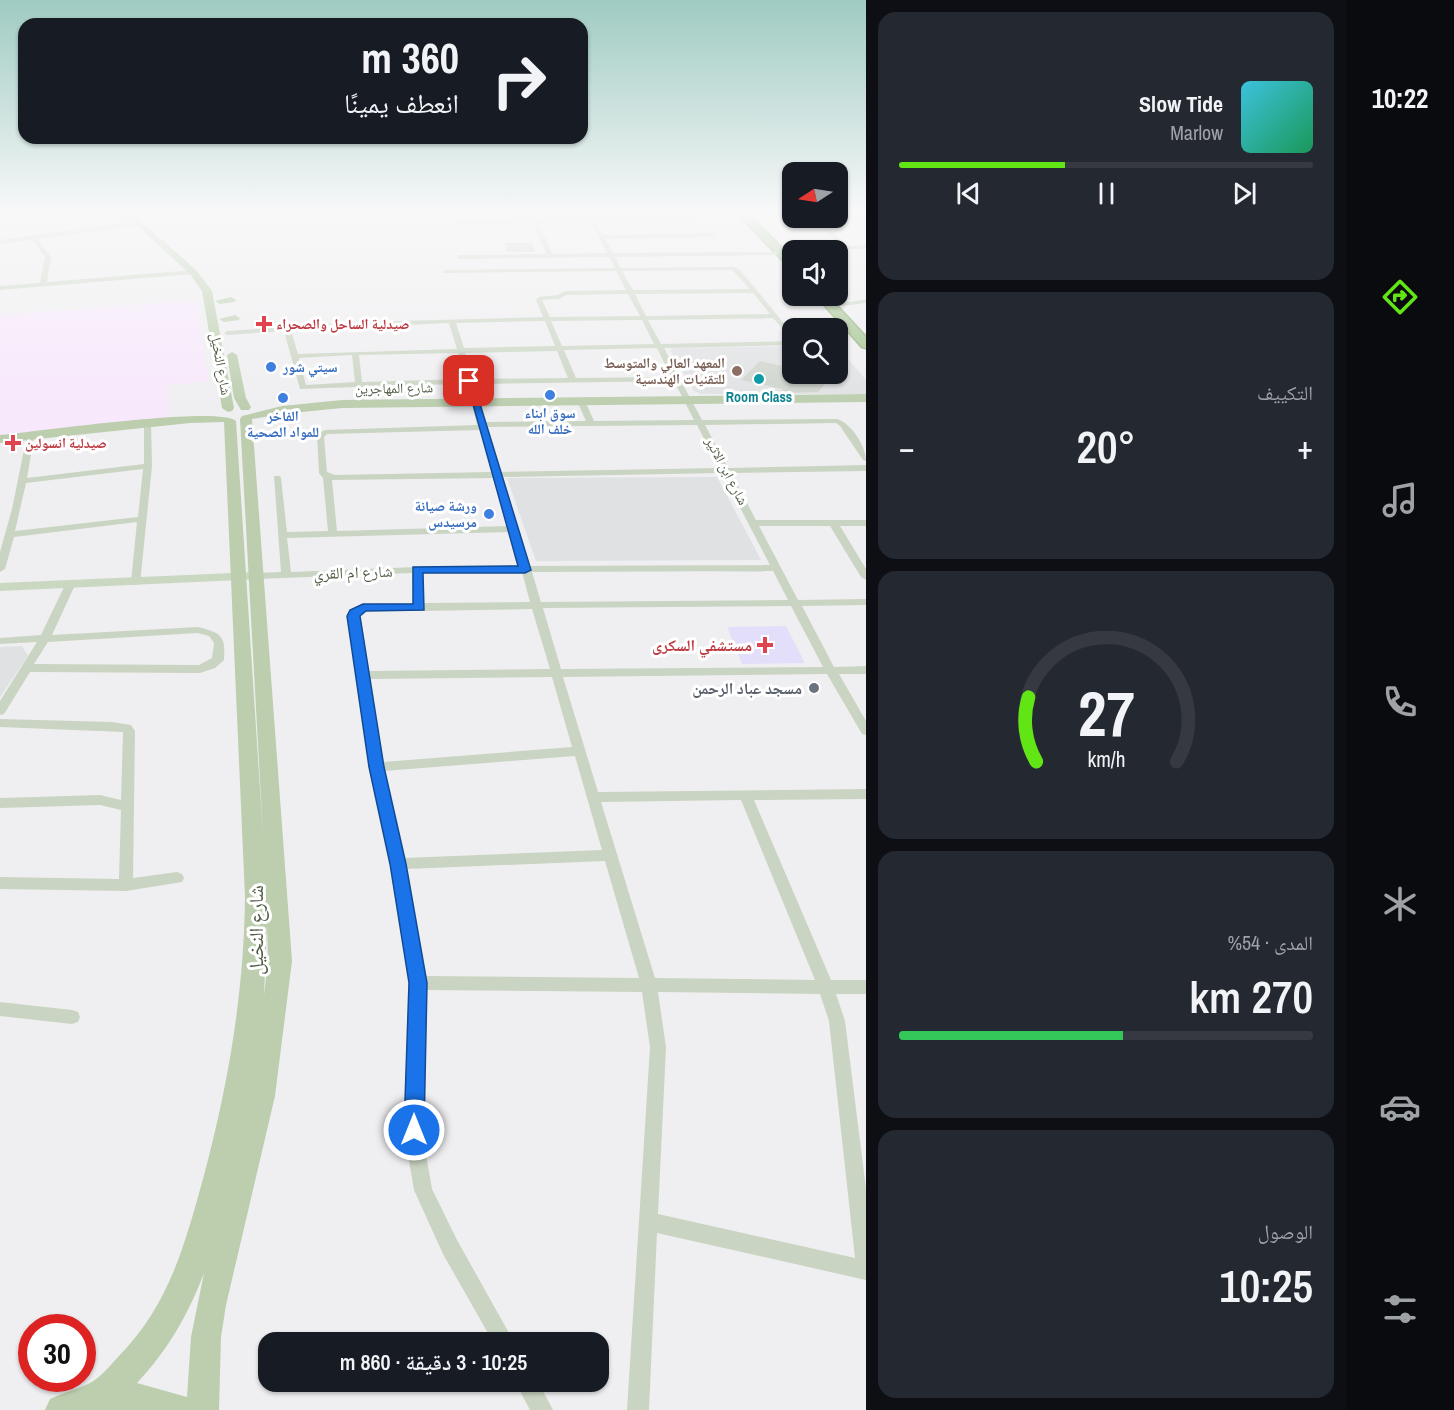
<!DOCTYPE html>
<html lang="ar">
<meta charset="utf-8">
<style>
:root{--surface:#171b24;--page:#242831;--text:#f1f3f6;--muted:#9ea1a6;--line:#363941;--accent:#61e515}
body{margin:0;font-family:"Archivo Narrow","Noto Naskh Arabic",sans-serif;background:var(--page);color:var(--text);direction:rtl;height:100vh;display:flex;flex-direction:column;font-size:22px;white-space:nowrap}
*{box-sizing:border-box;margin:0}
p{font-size:20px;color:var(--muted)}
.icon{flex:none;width:33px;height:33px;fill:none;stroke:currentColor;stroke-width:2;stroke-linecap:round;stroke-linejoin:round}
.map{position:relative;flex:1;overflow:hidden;direction:ltr}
.drawer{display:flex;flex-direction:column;gap:12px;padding:12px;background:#0d0f14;width:480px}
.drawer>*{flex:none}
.guide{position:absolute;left:18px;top:18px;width:570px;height:126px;border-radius:18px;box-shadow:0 2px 4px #0004;direction:rtl;background:#171b24;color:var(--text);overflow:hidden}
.needle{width:39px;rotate:258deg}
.fabs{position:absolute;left:782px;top:162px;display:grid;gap:12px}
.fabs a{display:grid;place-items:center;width:66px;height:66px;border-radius:12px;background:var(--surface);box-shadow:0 2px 4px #0004;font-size:30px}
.speed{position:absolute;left:18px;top:1314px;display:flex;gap:12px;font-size:30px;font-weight:700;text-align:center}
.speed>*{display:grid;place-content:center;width:78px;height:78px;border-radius:50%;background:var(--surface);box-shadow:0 2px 4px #0004;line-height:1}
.speed .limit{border:9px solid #d22;background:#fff;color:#111}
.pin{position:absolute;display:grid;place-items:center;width:51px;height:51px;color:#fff;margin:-26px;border-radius:12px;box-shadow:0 3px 9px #0006}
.me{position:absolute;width:66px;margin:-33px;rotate:0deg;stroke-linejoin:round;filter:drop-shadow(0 0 4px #0008)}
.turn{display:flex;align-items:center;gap:21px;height:126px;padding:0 30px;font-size:27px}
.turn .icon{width:78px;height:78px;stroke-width:2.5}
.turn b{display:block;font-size:42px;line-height:51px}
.big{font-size:45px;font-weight:600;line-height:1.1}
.drawer .tile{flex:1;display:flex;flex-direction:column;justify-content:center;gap:9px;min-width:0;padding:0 21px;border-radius:18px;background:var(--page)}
.drawer .dial{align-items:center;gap:0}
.dial svg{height:156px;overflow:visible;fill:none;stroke:var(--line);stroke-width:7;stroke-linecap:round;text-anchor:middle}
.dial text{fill:var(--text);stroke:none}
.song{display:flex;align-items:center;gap:18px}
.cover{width:72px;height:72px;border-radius:9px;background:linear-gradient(135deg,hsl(190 70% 55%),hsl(150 70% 35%))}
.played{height:6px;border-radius:3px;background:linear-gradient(90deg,var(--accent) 40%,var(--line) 40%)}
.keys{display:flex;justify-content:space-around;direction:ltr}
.heat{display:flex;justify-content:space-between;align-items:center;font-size:33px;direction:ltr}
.charge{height:9px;border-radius:4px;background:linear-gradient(90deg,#34c759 54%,var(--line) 0)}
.trip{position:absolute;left:258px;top:1332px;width:351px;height:60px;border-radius:18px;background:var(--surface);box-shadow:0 2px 4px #0004;font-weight:600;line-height:60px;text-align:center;direction:rtl}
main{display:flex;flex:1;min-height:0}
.tabs{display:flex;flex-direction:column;width:108px;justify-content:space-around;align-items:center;background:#090b0e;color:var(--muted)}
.tabs .icon{width:42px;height:42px}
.tabs .selected{color:var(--accent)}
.tabs b{font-size:27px;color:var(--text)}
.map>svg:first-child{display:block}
.commercial{fill:#f8e8fc}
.education{fill:#e0e1e3}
.medical{fill:#e3dffb}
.building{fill:#cdd4cb}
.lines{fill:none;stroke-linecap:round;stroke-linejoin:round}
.highway-casing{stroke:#88aa71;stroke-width:3}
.street{fill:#cad4c2;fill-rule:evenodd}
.secondary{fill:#cbd8c1;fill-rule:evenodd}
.primary{fill:#bcceae;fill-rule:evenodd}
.highway{fill:#9dbf86;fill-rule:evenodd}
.route{fill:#1a73e8;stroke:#114b97;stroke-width:1.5}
.health-dot{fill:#e0444e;stroke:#fff;stroke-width:2}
.shop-dot{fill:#3f7fe0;stroke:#fff;stroke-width:2}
.education-dot{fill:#8d6e63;stroke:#fff;stroke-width:2}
.culture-dot{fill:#0f9aa8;stroke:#fff;stroke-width:2}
.worship-dot{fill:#6b7280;stroke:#fff;stroke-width:2}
.labels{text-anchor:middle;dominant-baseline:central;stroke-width:6;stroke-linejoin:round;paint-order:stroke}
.far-health-label{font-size:14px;font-weight:bold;fill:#be3a42;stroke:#fff;text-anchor:start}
.far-education-label{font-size:14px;font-weight:bold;fill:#785e54;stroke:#fff;text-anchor:end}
.far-street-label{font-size:14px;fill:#515d46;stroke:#fff}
.far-shop-label{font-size:14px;font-weight:bold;fill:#366cbe;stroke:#fff}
.far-culture-label{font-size:14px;font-weight:bold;fill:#0d838f;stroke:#fff}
.street-label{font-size:16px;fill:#515d46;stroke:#fff}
.health-label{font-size:16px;font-weight:bold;fill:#be3a42;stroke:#fff;text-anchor:end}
.worship-label{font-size:16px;font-weight:bold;fill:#5b616d;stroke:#fff;text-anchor:end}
.near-street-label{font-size:20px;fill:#515d46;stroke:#fff}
</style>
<main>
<nav class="tabs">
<b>10:22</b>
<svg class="icon selected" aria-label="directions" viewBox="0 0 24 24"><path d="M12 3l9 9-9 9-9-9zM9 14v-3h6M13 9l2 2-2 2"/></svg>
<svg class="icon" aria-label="music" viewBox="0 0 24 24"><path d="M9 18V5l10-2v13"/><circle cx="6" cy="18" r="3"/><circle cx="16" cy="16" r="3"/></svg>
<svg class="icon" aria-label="phone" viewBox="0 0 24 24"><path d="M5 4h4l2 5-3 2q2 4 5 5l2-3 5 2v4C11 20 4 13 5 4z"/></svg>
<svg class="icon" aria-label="climate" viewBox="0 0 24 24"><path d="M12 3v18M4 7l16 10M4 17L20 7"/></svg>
<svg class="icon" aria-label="car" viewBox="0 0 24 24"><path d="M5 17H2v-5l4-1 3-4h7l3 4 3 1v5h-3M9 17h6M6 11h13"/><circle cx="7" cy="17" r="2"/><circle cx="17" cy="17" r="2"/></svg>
<svg class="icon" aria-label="filters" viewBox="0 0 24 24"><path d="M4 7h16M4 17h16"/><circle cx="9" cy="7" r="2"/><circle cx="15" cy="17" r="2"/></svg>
</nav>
<section class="drawer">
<div class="tile">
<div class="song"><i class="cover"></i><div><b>Slow Tide</b><p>Marlow</p></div></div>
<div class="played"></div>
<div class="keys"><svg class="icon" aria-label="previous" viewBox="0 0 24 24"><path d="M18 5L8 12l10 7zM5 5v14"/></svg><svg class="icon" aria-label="pause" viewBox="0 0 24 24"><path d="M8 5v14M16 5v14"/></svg><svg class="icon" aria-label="next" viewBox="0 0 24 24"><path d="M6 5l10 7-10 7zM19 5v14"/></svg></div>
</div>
<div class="tile"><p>التكييف</p>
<div class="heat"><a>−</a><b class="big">20°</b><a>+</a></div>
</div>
<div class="tile dial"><svg viewBox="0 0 100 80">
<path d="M14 69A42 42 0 1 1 86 69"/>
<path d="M14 69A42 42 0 0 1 10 36" stroke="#61e515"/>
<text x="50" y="56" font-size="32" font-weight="700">27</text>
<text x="50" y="72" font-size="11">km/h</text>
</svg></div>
<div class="tile"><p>المدى · 54%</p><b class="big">270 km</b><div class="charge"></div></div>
<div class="tile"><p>الوصول</p><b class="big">10:25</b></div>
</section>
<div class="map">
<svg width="866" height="1410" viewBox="0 0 866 1410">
<rect width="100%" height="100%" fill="#efeff1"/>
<polygon class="commercial" points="197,300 208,381 167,385 169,420 0,436 0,315"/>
<g class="education">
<polygon points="792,346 792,374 837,374 837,346 866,380 866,394 701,394 694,391 670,350 674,348"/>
<polygon points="717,477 761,560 536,561 507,478"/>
<polygon points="22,646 28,656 0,697 0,647"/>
</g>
<polygon class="medical" points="786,626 805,663 742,664 727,627"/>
<g class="building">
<polygon points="504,243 532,243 535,252 507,252"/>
<polygon points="760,361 792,368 792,374 833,374 818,392 780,393 783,389 741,380"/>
</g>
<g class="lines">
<defs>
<g id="highway">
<polygon points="736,212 746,212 792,258 792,267 788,266"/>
<polygon points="816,296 828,296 866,337 866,348 862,347"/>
</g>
</defs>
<use href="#highway" class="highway-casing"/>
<g class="street">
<path d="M529 212H533L537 219 589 218 586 212H590L594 218 698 216 700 219 596 221 603 235 713 233 716 235 713 237 605 239 613 253 784 252 782 255 615 257 621 268 735 267 740 270 792 333V339L773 318 648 320 661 344 792 341V345L664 348 679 377 683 379 681 381 702 420 837 419C851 423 866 446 866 461L863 460 840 426 836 423 705 425 728 468 866 465V471L731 473 756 520H866V526H840L866 569V580L861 577 830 526H759L798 600 866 599V605L802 606 834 667 866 666V674H839L866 721V735L862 734 827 674 563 677 598 792 866 789V799L754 800 831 980H866V994H836L845 1021 866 1189V1280L657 1233 649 1410H627L650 1047 642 992 426 990 423 1118 424 1143 432 1189 457 1240 514 1342H493L443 1254 414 1190 406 1143 405 1118 410 983 391 864 371 767 349 612 363 604 413 603 412 573 257 579 252 576 257 573 281 572 274 476H280L281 478 287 532 328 531 323 478 319 473 317 434 325 430 477 425 467 384 363 386 365 404 361 406 357 404 355 387 300 389 284 331 227 335 224 333 227 331 364 322 543 317 536 300 539 297 557 295 565 291 626 290 616 271 442 273 444 270 615 268 609 257 459 259 456 257 459 255 546 254 533 222 459 224 456 222 459 220 531 219ZM590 221 607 253 552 254 538 222ZM732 270 750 289 633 290 622 271ZM753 293 770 314 646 316 635 294ZM628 294 640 316 550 317 542 300 559 299 566 295ZM642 320 654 344 562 346 551 321ZM545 321 555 346 464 348 456 323ZM449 323 457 349 298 354 291 330ZM657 348 671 377 576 378 564 350ZM557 351 568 378 473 379 465 353ZM458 353 465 379 362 382 359 355ZM352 355 355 382 306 385 299 358ZM674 381 694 420 594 421 585 401 581 399 577 401 586 421 486 422 474 384ZM697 425 719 468 501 472 488 427ZM480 430 492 472 335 475 327 472 324 437 327 434ZM722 473 770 565 530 566 503 477ZM494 478 508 526 337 531 332 480ZM510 532 520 566 417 567 291 572 287 538ZM773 571 788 600 541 602 532 572ZM522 572 530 602 424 603 422 573ZM791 606 823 667 561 669 543 608ZM532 609 550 669 369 671 360 613 365 610 419 611ZM552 677 572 747 383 762 370 679ZM575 756 602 850 404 858 384 771ZM741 800 815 980 655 978 601 802ZM605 861 639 978 425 976 406 869ZM658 992 820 994 829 1021 855 1258 658 1214 666 1047Z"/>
<polygon points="837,212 866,212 866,214 857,214 866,222 866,227 851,214 837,214"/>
<polygon points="754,214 792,214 792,218 752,217"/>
<polygon points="814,218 819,218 846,246 866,245 866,249 786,250 788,247 840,246"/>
<polygon points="33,234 51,257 47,282 193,270 196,272 193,274 0,290 0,286 40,283 45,257 30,236"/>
<polygon points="866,299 866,303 842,306 839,304"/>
<path d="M144 421 151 423 152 466 140 584 136 585 131 582 137 522 14 537 5 569 0 572V552L12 509 27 435 34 437 27 478 144 464ZM143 469 138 517 15 531 26 483Z"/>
<path d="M70 582 75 585 52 635 198 627C221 633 226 635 224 660L215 668 200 673 30 672 4 714 0 715V701L37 642 0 644V638L41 635 65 585ZM198 633 209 636 214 643 212 658 199 665 34 664 48 642Z"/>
<polygon points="0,719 112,722 131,725 135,731 133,878 177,872 182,874 184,878 182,882 126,891 0,889 0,877 119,879 121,810 100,805 0,808 0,798 100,795 121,800 123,732 0,727"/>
<polygon points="0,1002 72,1010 78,1012 80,1017 78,1022 72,1024 0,1016"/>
<polygon points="515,1382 538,1382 553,1410 530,1410"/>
</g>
<g class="secondary">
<polygon points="119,223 141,223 145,225 0,244 0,240"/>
<polygon points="257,572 264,576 262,579 0,591 0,583"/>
</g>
<g class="primary">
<polygon points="122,212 130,212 196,270 212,291 234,408 232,411 228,412 222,408 202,291 190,274"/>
<polygon points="231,297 236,300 234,302 220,304 215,301"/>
<polygon points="235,315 240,318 239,320 224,322 219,319"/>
<polygon points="232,352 237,355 246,398 251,407 249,410 241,410 234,398 227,355"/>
<path d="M866 394V402L342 408 282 414 252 419 292 961 275 1096 226 1305 221 1337 219 1410H45L50 1399C62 1393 76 1390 88 1384 99 1379 110 1366 118 1357 169 1305 184 1247 203 1179 228 1086 244 994 245 897L224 422 190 423 0 443V435C35 432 219 405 236 421L263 835 240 419 242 416 282 406 342 400ZM267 925 268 961 264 995ZM204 1273 191 1337 187 1397 137 1383C168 1350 188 1315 204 1273Z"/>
</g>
<use href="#highway" class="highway"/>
</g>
<linearGradient id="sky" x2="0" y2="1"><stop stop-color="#9fcbc2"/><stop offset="0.52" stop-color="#f8f8f9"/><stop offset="1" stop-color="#f8f8f9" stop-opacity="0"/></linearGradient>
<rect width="866" height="409" fill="url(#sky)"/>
<polygon class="route" points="466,379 473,381 531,570 525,573 423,573 424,610 366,611 360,616 384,767 406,864 427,983 424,1130 421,1137 414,1140 407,1137 404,1130 409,983 390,864 369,767 347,616 350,610 363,604 413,604 413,567 518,566"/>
<g class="health-dot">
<path d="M261 315h6v6h6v6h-6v6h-6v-6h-6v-6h6z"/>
<path d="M10 434h6v6h6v6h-6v6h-6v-6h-6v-6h6z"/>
<path d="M762 636h6v6h6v6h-6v6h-6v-6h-6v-6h6z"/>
</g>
<g class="shop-dot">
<circle cx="271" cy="367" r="6"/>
<circle cx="550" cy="395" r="6"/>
<circle cx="283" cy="398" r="6"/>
<circle cx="489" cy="514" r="6"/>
</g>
<circle class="education-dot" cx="737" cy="371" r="6"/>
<circle class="culture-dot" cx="759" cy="379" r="6"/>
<circle class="worship-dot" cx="814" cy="688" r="6"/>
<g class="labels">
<g class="far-health-label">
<text x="276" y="324">صيدلية الساحل والصحراء</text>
<text x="25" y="443">صيدلية انسولين</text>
</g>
<g class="far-education-label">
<text x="725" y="363">المعهد العالي والمتوسط<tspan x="725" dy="16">للتقنيات الهندسية</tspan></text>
</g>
<g class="far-street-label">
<text transform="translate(221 364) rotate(80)">شارع النخيل</text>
<text transform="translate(394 388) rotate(-1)">شارع المهاجرين</text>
<text transform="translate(727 471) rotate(62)">شارع ابن الاثير</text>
</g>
<g class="far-shop-label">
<text x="283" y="367" text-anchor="start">سيتي شور</text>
<text x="550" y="413">سوق ابناء<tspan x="550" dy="16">خلف الله</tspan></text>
<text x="283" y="416">الفاخر<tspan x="283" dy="16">للمواد الصحية</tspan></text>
<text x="477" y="506" text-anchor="end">ورشة صيانة<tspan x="477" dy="16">مرسيدس</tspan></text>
</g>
<g class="far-culture-label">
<text x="759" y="397">Room Class</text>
</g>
<g class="street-label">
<text transform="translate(353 572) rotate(-2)">شارع ام القري</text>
</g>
<g class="health-label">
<text x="752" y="645">مستشفي السكرى</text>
</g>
<g class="worship-label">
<text x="802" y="688">مسجد عباد الرحمن</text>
</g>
<g class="near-street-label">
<text transform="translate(255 930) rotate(-90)">شارع النخيل</text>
</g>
</g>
</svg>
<div class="fabs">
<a><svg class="needle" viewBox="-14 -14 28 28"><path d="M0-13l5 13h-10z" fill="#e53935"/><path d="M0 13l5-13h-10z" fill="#9ea1a6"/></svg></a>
<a><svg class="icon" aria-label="sound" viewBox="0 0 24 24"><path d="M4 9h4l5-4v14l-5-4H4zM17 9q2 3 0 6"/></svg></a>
<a><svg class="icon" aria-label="search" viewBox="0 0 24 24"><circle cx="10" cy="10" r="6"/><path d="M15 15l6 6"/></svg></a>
</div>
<div class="speed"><div class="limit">30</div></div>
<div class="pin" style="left:469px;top:381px;background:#d93025"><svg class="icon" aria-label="arrive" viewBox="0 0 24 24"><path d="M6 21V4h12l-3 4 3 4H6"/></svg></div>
<svg class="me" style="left:414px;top:1130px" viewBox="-20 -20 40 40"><circle r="17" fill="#1a73e8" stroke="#fff" stroke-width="3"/><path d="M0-11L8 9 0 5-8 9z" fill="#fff"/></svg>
<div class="trip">10:25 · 3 دقيقة · 860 m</div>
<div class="guide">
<div class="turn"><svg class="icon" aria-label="right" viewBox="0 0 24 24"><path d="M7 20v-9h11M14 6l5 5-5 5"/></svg><div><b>360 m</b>انعطف يمينًا</div></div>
</div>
</div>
</main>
